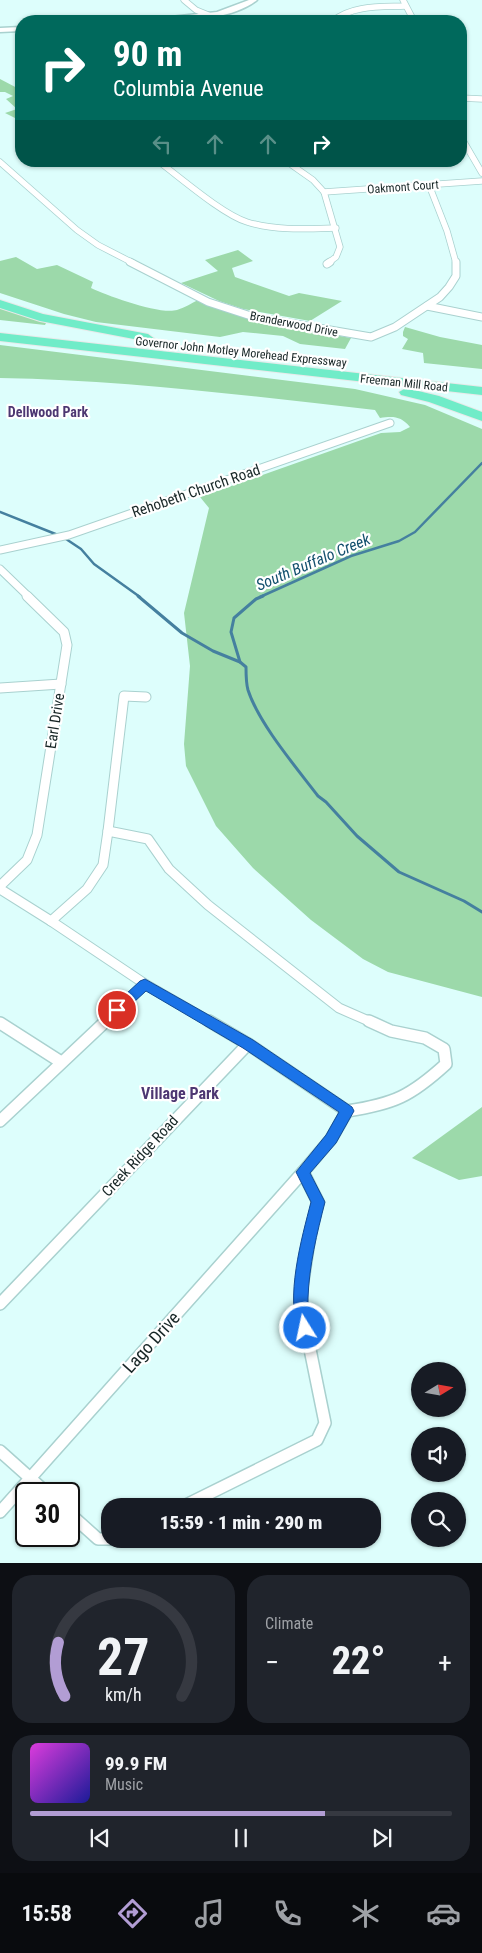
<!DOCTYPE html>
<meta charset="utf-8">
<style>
:root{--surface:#171b24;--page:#20242c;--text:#f1f3f6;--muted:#9ea1a6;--line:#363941;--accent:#b29dd4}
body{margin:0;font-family:"Roboto Condensed",sans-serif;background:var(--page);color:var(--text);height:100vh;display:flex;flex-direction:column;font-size:19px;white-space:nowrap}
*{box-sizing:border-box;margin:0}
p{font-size:16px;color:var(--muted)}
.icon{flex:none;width:28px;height:28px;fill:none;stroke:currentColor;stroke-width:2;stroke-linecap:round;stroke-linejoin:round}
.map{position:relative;height:1563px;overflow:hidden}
.sheet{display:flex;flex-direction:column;gap:12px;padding:12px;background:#0d0f14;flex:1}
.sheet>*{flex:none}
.banner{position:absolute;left:15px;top:15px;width:452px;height:152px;border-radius:20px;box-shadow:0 1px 4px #0004;background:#00695c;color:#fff;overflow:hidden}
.needle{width:32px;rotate:79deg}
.fabs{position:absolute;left:411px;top:1362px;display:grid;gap:10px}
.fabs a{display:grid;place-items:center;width:55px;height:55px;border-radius:50%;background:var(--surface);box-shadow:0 1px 4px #0004;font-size:25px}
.speed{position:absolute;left:15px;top:1482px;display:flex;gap:10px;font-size:25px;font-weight:700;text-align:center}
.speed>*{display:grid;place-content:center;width:65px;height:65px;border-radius:50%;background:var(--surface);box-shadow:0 1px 4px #0004;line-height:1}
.speed .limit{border:2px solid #111;border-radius:8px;background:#fff;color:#111}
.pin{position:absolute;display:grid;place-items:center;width:42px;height:42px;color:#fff;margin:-21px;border:2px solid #fff;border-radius:50%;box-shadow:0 1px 5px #0007}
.me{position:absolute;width:55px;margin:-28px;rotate:350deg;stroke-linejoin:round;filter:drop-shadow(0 0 4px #0008)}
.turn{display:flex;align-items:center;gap:18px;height:105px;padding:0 15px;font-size:22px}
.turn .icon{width:65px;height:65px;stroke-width:2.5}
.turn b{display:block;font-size:35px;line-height:42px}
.lanes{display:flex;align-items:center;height:48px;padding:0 15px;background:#0003;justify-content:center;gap:25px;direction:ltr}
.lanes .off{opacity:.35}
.big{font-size:38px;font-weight:800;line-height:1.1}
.sheet .widget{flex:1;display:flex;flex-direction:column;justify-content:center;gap:8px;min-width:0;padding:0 18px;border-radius:20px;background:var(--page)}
.sheet .dial{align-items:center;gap:0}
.dial svg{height:130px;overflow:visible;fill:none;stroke:var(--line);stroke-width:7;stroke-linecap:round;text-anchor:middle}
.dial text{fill:var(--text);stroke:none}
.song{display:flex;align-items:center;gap:15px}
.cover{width:60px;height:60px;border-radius:8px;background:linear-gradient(135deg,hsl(300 70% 55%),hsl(240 70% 35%))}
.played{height:5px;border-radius:2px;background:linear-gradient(90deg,var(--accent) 70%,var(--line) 70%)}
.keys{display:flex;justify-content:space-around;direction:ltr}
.heat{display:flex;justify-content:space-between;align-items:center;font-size:28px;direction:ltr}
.sheet .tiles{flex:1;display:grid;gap:12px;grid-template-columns:1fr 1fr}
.widget:last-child{grid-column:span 2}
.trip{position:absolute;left:101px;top:1498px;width:280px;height:50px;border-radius:20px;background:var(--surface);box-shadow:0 1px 4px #0004;font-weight:800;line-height:50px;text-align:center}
.menu{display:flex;height:80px;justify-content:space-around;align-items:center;background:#090b0e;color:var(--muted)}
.menu .icon{width:35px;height:35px}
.menu .current{color:var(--accent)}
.menu b{font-size:22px;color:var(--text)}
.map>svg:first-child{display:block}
.green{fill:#9cd9aa}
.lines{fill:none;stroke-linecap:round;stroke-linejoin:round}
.stream-far1{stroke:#45809f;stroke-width:2.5}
.stream{stroke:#45809f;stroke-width:3}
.minor-far3-casing{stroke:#a9d1cf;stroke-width:7}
.minor-far2-casing{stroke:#a9d1cf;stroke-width:9}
.minor-far1-casing{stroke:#a9d1cf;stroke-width:11}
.minor-casing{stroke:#a9d1cf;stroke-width:14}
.tertiary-casing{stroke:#a9d1cf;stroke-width:3}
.motorway-casing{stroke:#e8e9e9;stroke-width:2}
.minor-far3{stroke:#fff;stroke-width:5.5}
.minor-far2{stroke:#fff;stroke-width:7}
.minor-far1{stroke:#fff;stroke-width:9}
.minor{stroke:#fff;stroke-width:11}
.tertiary{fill:#fff;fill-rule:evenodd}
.motorway{fill:#70ecc8;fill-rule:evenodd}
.route{fill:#1a73e8;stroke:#114b97}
.labels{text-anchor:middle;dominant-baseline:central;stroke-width:4.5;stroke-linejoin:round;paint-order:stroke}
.far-street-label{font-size:12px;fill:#172626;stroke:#fff}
.far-neighbourhood-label{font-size:14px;font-weight:bold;fill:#4d3772;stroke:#fff}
.street-label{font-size:15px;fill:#172626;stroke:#fff}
.water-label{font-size:16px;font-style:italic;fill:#13506e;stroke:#fff}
.neighbourhood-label{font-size:16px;font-weight:bold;fill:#4d3772;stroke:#fff}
.near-street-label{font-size:18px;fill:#172626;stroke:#fff}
</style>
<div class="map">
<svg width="482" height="1563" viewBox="0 0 482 1563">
<rect width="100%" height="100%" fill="#ddfefc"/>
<g class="green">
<polygon points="0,79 21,90 21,121 5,113 17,109 6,99 13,96 5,92 0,92"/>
<polygon points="238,250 253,261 232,268 235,277 289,296 299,293 342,301 310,321 243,309 219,301 181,283 218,271 205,260"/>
<path d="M16 257 37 269 57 265 93 282 91 288C108 296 160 315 177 310 184 308 192 303 198 300L262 322 351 338 345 349 300 344 283 336 243 332 220 337 96 322 64 314 0 293V261Z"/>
<polygon points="0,307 47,321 45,325 0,320"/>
<polygon points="405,327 440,337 482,345 482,369 424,363 423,353 402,349 408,339 403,336 403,332"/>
<path d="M0 345 355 389 425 405 482 429V997L388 972 363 959 311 920 253 868 216 826 186 766 184 744 190 666 184 613 209 508 200 497 381 433 400 432 410 427C401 416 393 416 380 418L375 410C250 396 126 380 0 378Z"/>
<polygon points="482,1107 482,1176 459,1180 412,1158"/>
</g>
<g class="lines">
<g class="stream-far1">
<polyline points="0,512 58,535"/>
<polyline points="63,537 81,549 94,564 140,597"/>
<polyline points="260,597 351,556 399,541 415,532 482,463"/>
</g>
<g class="stream">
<polyline points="138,596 182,633 213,651 240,662"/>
<path d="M263 596 256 599 234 618 231 632 240 662 246 667C246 674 246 683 248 690 259 724 296 767 318 796L326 802 357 836 399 872 464 901 482 912"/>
</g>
<defs>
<g id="minor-far3">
<polyline points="184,0 196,10 223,21"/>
<polyline points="403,0 414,21"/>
<path d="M333 21C352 5 381 7 405 6"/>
<polyline points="461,98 482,99"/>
<polyline points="461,137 482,173"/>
<path d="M158 161C181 178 222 214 247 222 276 231 306 229 336 228"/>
<polyline points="286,161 313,180 324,192 340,247 336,257 328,263"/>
<polyline points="0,162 77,230 98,245 133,263"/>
<polyline points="429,185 447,231 456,263"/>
<polyline points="324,192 482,181"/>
</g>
<g id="minor-far2">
<polyline points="130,262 208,302 254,317 371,337 395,327 440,297 449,287 456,276 456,262"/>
<polyline points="327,264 330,262"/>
<polyline points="427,306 482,317"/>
<polyline points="0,550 69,535 390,423"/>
<polyline points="0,569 29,597"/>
</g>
<g id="minor-far1">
<polyline points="0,688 61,684"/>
<polyline points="108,831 124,696 146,697"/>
<polyline points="0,886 27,860 37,835 67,645 64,632 27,596"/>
<polyline points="0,889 51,921"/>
<polyline points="104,1022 145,984"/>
<polyline points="211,1022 145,984 51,921 87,889 103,865 108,831 148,839 169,869 208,905 339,1008 371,1022"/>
</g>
<g id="minor">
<path d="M209 1021 248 1044 347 1111C394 1104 411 1096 446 1064L444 1049 425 1038 391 1031 369 1021"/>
<polyline points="0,1023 61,1062"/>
<polyline points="0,1121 106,1021"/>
<polyline points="0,1304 248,1044"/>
<polyline points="0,1451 48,1494"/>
<polyline points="184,1506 317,1440 325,1423 300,1300 310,1234 318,1202 303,1172 331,1139 347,1111"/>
<polyline points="0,1512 303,1172"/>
<polyline points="69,1513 98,1539 121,1539"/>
</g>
<g id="tertiary">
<path d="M249 0H257C232 20 180 23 149 21L152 19 217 12Z"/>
<polygon points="21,27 21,31 0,32 0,28"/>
</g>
<g id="motorway">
<polygon points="0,300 43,314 148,334 159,342 152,346 139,340 40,321 0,308"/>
<polygon points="0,333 482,387 482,395 0,341"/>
<polygon points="406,388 439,396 482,412 482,421 429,402 401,395 399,392"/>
</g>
</defs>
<use href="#minor-far3" class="minor-far3-casing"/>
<use href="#minor-far2" class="minor-far2-casing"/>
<use href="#minor-far1" class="minor-far1-casing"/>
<use href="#minor" class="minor-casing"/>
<use href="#tertiary" class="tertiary-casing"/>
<use href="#motorway" class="motorway-casing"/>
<use href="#minor-far3" class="minor-far3"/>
<use href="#minor-far2" class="minor-far2"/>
<use href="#minor-far1" class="minor-far1"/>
<use href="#minor" class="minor"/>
<use href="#tertiary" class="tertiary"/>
<use href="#motorway" class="motorway"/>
</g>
<path class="route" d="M145 979 253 1040 352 1107 354 1111 336 1143 310 1173 325 1202C317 1233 309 1266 308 1298 307 1310 315 1322 310 1333L305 1335 300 1333C284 1300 302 1237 311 1202L296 1172 326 1135 339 1112 243 1048 146 991 121 1014H112L110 1010 112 1007 140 981Z"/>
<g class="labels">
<g class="far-street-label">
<text transform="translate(403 187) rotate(-4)">Oakmont Court</text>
<text transform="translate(294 324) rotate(11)">Branderwood Drive</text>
<text transform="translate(241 352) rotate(6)">Governor John Motley Morehead Expressway</text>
<text transform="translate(404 383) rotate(6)">Freeman Mill Road</text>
</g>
<g class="far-neighbourhood-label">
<text x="48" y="412">Dellwood Park</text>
</g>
<g class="street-label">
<text transform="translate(196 491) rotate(-19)">Rehobeth Church Road</text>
<text transform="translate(55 721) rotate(-81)">Earl Drive</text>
<text transform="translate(140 1156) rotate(-47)">Creek Ridge Road</text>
</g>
<g class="water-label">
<text transform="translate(313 562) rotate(-23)">South Buffalo Creek</text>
</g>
<g class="neighbourhood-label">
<text x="180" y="1093">Village Park</text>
</g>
<g class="near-street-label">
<text transform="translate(151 1342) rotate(-48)">Lago Drive</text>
</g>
</g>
</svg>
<div class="fabs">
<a><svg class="needle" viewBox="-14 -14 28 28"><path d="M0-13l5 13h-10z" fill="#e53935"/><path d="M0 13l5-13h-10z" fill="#9ea1a6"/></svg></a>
<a><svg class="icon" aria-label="sound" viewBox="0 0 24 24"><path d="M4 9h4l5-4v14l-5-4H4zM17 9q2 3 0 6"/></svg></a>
<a><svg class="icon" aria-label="search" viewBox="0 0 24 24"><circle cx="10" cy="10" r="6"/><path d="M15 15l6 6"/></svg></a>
</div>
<div class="speed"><div class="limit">30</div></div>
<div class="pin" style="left:117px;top:1010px;background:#d93025"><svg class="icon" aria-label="arrive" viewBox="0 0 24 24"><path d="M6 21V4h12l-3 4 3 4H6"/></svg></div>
<svg class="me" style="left:305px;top:1328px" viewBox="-20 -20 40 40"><circle r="17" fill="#1a73e8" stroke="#fff" stroke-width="3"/><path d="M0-11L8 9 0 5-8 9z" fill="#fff"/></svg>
<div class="trip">15:59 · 1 min · 290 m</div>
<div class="banner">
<div class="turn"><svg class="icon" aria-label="right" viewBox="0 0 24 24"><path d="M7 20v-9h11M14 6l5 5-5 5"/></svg><div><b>90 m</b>Columbia Avenue</div></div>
<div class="lanes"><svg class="icon off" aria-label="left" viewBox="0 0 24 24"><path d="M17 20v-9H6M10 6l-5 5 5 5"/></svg><svg class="icon off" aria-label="ahead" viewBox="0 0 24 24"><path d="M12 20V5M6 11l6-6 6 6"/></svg><svg class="icon off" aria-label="ahead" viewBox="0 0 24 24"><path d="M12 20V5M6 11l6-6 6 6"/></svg><svg class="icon" aria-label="right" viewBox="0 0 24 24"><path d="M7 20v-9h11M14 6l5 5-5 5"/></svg></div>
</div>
</div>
<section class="sheet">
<div class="tiles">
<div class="widget dial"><svg viewBox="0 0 100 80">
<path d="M14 69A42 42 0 1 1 86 69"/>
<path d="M14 69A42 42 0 0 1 10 36" stroke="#b29dd4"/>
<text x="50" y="56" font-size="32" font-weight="700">27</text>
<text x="50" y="72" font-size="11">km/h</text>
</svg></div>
<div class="widget"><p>Climate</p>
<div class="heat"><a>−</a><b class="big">22°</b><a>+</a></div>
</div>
<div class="widget">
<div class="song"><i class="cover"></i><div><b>99.9 FM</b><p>Music</p></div></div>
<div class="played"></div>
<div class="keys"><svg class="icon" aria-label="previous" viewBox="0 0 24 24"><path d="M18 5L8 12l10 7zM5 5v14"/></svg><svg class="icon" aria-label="pause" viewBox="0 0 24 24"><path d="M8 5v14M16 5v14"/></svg><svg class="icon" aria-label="next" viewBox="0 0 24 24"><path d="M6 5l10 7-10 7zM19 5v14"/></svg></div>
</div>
</div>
</section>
<nav class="menu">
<b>15:58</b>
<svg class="icon current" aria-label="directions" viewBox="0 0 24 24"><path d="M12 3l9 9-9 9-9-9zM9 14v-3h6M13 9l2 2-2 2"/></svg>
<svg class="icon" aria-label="music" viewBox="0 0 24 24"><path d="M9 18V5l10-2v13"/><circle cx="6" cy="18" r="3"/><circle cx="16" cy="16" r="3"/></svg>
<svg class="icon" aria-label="phone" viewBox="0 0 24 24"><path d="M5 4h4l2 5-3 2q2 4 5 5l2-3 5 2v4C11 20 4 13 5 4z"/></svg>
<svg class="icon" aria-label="climate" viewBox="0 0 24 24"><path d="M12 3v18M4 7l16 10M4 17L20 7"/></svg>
<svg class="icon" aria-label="car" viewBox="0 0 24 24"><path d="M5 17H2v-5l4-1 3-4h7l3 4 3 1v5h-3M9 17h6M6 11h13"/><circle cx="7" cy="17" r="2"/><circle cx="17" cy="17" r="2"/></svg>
</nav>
